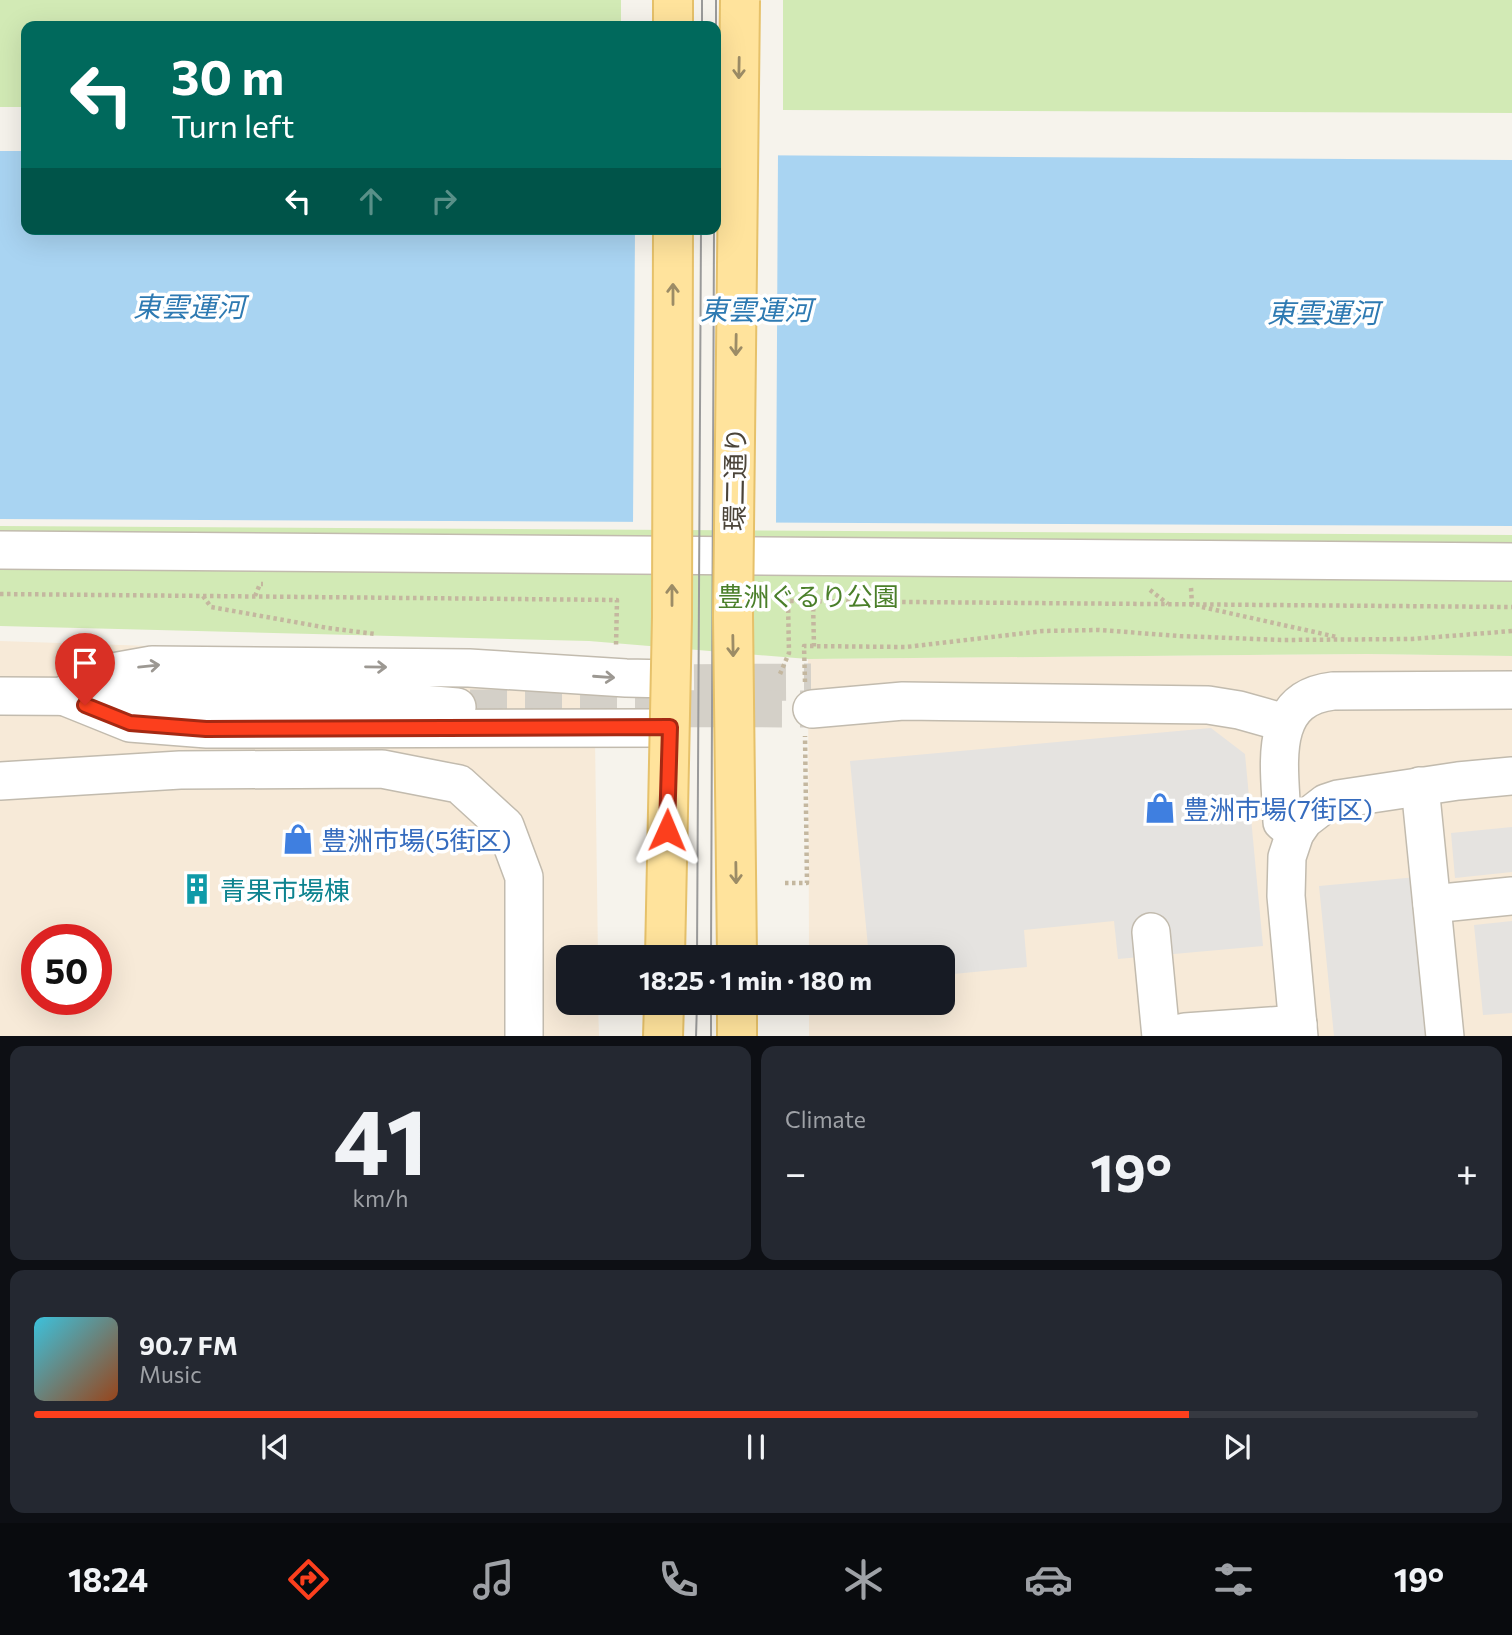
<!DOCTYPE html>
<meta charset="utf-8">
<style>
:root{--surface:#171b24;--page:#242831;--text:#f1f3f6;--muted:#9ea1a6;--line:#363941;--accent:#fc3f1d}
body{margin:0;font-family:Commissioner,"Noto Sans JP",sans-serif;background:var(--page);color:var(--text);height:100vh;display:flex;flex-direction:column;font-size:26px;white-space:nowrap}
*{box-sizing:border-box;margin:0}
p{font-size:23px;color:var(--muted)}
.icon{flex:none;width:38px;height:38px;fill:none;stroke:currentColor;stroke-width:2;stroke-linecap:round;stroke-linejoin:round}
.map{position:relative;height:1036px;overflow:hidden}
.details{display:flex;flex-direction:column;gap:10px;padding:10px;background:#0d0f14;flex:1}
.details>*{flex:none}
.banner{position:absolute;left:21px;top:21px;width:700px;height:214px;border-radius:14px;box-shadow:0 7px 28px #0002;background:#00695c;color:#fff;overflow:hidden}
.speed{position:absolute;left:21px;top:924px;display:flex;gap:14px;font-size:35px;font-weight:700;text-align:center}
.speed>*{display:grid;place-content:center;width:91px;height:91px;border-radius:50%;background:var(--surface);box-shadow:0 7px 28px #0002;line-height:1}
.speed .limit{border:10px solid #d22;background:#fff;color:#111}
.pin{position:absolute;display:grid;place-items:center;width:60px;height:60px;color:#fff;margin:-72px -30px;border-radius:50% 50% 50% 0;rotate:-45deg;box-shadow:0 0 7px #0007}
.pin .icon{rotate:45deg}
.me{position:absolute;width:77px;margin:-38px;rotate:1deg;stroke-linejoin:round;filter:drop-shadow(0 0 5px #0008)}
.turn{display:flex;align-items:center;gap:24px;height:147px;padding:0 35px;font-size:32px}
.turn .icon{width:91px;height:91px;stroke-width:2.5}
.turn b{display:block;font-size:49px;line-height:60px}
.lanes{display:flex;align-items:center;height:66px;padding:0 35px;background:#0003;justify-content:center;gap:35px;direction:ltr}
.lanes .off{opacity:.35}
.big{font-size:52px;font-weight:700;line-height:1.1}
.details .card{flex:1;display:flex;flex-direction:column;justify-content:center;gap:10px;min-width:0;padding:0 24px;border-radius:14px;background:var(--page)}
.details .dial{align-items:center;gap:0}
.dial b{font-size:91px;line-height:1}
.song{display:flex;align-items:center;gap:21px}
.cover{width:84px;height:84px;border-radius:10px;background:linear-gradient(135deg,hsl(190 70% 55%),hsl(20 70% 35%))}
.played{height:7px;border-radius:4px;background:linear-gradient(90deg,var(--accent) 80%,var(--line) 80%)}
.keys{display:flex;justify-content:space-around;direction:ltr}
.heat{display:flex;justify-content:space-between;align-items:center;font-size:38px;direction:ltr}
.details .tiles{flex:1;display:grid;gap:10px;grid-template-columns:1fr 1fr}
.card:last-child{grid-column:span 2}
.trip{position:absolute;left:556px;top:945px;width:399px;height:70px;border-radius:14px;background:var(--surface);box-shadow:0 7px 28px #0002;font-weight:700;line-height:70px;text-align:center}
.menu{display:flex;height:112px;justify-content:space-around;align-items:center;background:#090b0e;color:var(--muted)}
.menu .icon{width:49px;height:49px}
.menu .on{color:var(--accent)}
.menu b{font-size:32px;color:var(--text)}
.map>svg:first-child{display:block}
.commercial{fill:#f7ead8;fill-rule:evenodd}
.green{fill:#d2eab5}
.parking{fill:#e5e3e0}
.water{fill:#a9d4f2}
.pier{fill:#f6f3ec}
.lines{fill:none;stroke-linecap:round;stroke-linejoin:round}
.minor-tunnel{stroke:#d4d0c8;stroke-width:37;stroke-dasharray:37 18;stroke-linecap:butt}
.minor-casing{stroke:#c2bbae;stroke-width:40}
.major-casing{stroke:#e6c16a;stroke-width:42}
.path{stroke:#c4b79f;stroke-width:4.5;stroke-dasharray:3.5 3.5;stroke-linecap:butt}
.minor{stroke:#fff;stroke-width:37}
.major{stroke:#ffe39c;stroke-width:38}
.tram{stroke:#9a9a9a;stroke-width:2}
.major-bridge-casing{stroke:#e6c16a;stroke-width:42;stroke-linecap:butt}
.major-bridge{stroke:#ffe39c;stroke-width:38}
.oneway{stroke:#9c8c66}
.oneway2{stroke:#9c9892}
.route-casing{stroke:#a42913;stroke-width:18}
.route{stroke:#fc3f1d;stroke-width:12}
.labels{text-anchor:middle;dominant-baseline:central;stroke-width:7;stroke-linejoin:round;paint-order:stroke}
.street-label{font-size:26px;fill:#4b4439;stroke:#fff}
.park-label{font-size:26px;fill:#4a7f2a;stroke:#fff}
.shop-label{font-size:26px;fill:#366cbe;stroke:#fff;text-anchor:start}
.culture-label{font-size:26px;fill:#0d838f;stroke:#fff;text-anchor:start}
.water-label{font-size:28px;font-style:italic;fill:#2e7ab2;stroke:#fff}
</style>
<div class="map">
<svg width="1512" height="1037" viewBox="0 0 1512 1037">
<rect width="100%" height="100%" fill="#f6f3ec"/>
<g class="commercial">
<path d="M0 641 606 661V737L595 739 598 957H569V1003H598L599 1036 0 1037ZM37 940H96V999H37Z"/>
<polygon points="1367,654 1512,656 1512,1036 809,1036 809,1003 943,1003 943,957 809,957 808,659"/>
</g>
<g class="green">
<polygon points="0,0 621,0 621,26 26,26 26,107 0,107"/>
<polygon points="783,0 1512,0 1512,113 783,110"/>
<polygon points="0,526 1512,535 1512,656 1367,654 808,659 589,641 0,626"/>
</g>
<g class="parking">
<polygon points="1211,728 1245,754 1263,946 1118,959 1114,921 1024,930 1027,967 943,975 943,957 869,957 850,761"/>
<polygon points="1512,827 1512,872 1455,878 1451,833"/>
<polygon points="1417,877 1432,1036 1334,1036 1319,886"/>
<polygon points="1512,921 1512,1013 1483,1015 1474,925"/>
</g>
<polygon class="water" points="0,151 26,151 26,229 716,229 716,155 1512,160 1512,526 0,519"/>
<polygon class="pier" points="716,152 778,152 776,526 633,525 635,229 716,229"/>
<g class="lines">
<g class="minor-tunnel">
<polyline points="639,683 811,682"/>
<polyline points="470,708 812,709"/>
</g>
<defs>
<g id="minor">
<polyline points="0,550 1512,562"/>
<polyline points="0,696 352,698 457,707"/>
<polyline points="63,696 96,675 152,665 469,668 626,678 671,679"/>
<polyline points="63,696 130,723 207,729 670,728"/>
<polyline points="812,709 903,701 1208,705 1239,710 1285,723"/>
<polyline points="0,781 180,770 382,769 459,784 505,826 524,877 524,1037"/>
<polyline points="1420,786 1445,1037"/>
<path d="M1295 833 1282 822C1281 771 1264 699 1333 691L1512 690"/>
<polyline points="1432,904 1512,896"/>
<polyline points="1151,932 1161,1037"/>
<polyline points="1164,1037 1185,1032 1298,1024"/>
<polyline points="1299,1037 1286,896 1287,857 1295,833 1304,820 1326,803 1338,799 1458,781 1512,776"/>
</g>
<g id="major">
<polyline points="673,26 673,0"/>
<polyline points="737,1003 737,1037"/>
<polyline points="663,1037 664,1003"/>
</g>
</defs>
<use href="#minor" class="minor-casing"/>
<use href="#major" class="major-casing"/>
<g class="path">
<polyline points="1191,588 1192,605 1194,605"/>
<polyline points="1150,590 1168,604"/>
<polyline points="0,594 617,600 616,646"/>
<polyline points="203,596 211,607 328,628 375,634"/>
<polyline points="255,596 260,584 263,584"/>
<polyline points="813,601 814,647"/>
<polyline points="1202,607 1337,637"/>
<polyline points="780,674 789,653 788,601 1512,607"/>
<polyline points="805,682 804,646 906,647 1043,631 1099,630 1180,636 1281,640 1412,639 1512,631"/>
<polyline points="785,883 807,883 805,736"/>
</g>
<use href="#minor" class="minor"/>
<use href="#major" class="major"/>
<g class="tram">
<polyline points="702,26 702,0"/>
<polyline points="716,26 716,0"/>
<polyline points="697,957 701,229"/>
<polyline points="711,957 714,229"/>
<polyline points="696,1037 697,1003"/>
<polyline points="711,1037 711,1003"/>
</g>
<defs>
<g id="major-bridge">
<polyline points="665,957 672,617 673,229"/>
<polyline points="737,957 733,616 740,0"/>
</g>
</defs>
<use href="#major-bridge" class="major-bridge-casing"/>
<use href="#major-bridge" class="major-bridge"/>
</g>
<defs><path id="oneway-shaft" d="M-6 0H5M1.5-3L5.5 0L1.5 3" fill="none" stroke-width="1.6" stroke-linecap="round" stroke-linejoin="round" transform="scale(1.75)"/></defs>
<g class="oneway">
<use href="#oneway-shaft" transform="translate(739 68) rotate(91)"/>
<use href="#oneway-shaft" transform="translate(673 294) rotate(-90)"/>
<use href="#oneway-shaft" transform="translate(736 345) rotate(91)"/>
<use href="#oneway-shaft" transform="translate(672 595) rotate(-90)"/>
<use href="#oneway-shaft" transform="translate(733 646) rotate(89)"/>
<use href="#oneway-shaft" transform="translate(736 873) rotate(89)"/>
</g>
<g class="oneway2">
<use href="#oneway-shaft" transform="translate(149 666) rotate(-6)"/>
<use href="#oneway-shaft" transform="translate(376 667) rotate(1)"/>
<use href="#oneway-shaft" transform="translate(604 677) rotate(4)"/>
</g>
<g class="lines">
<defs>
<polyline id="route" points="85,705 130,723 206,729 670,727 667,830"/>
</defs>
<use href="#route" class="route-casing"/>
<use href="#route" class="route"/>
</g>
<defs>
<symbol id="shop-bare" viewBox="-9 -9 18 18"><path d="M-5-2.5h2.3a2.7 3.5 0 0 1 5.4 0H5L5.5 6h-11ZM-1.5-2.5h3a1.5 2.3 0 0 0-3 0Z" fill="#3f7fe0" stroke="#fff" stroke-width="2.5" paint-order="stroke"/></symbol>
<symbol id="building-bare" viewBox="-9 -9 18 18"><path d="M-4-6H4V6H1V3H-1V6H-4ZM-2.5-4.3h1.7v1.8h-1.7ZM.8-4.3h1.7v1.8H.8ZM-2.5-1h1.7V.8h-1.7ZM.8-1h1.7V.8H.8Z" fill="#0f9aa8" stroke="#fff" stroke-width="2.5" paint-order="stroke"/></symbol>
</defs>
<g fill-rule="evenodd">
<use href="#shop-bare" x="1138" y="786" width="44" height="44"/>
<use href="#shop-bare" x="276" y="817" width="44" height="44"/>
<use href="#building-bare" x="175" y="867" width="44" height="44"/>
</g>
<g class="labels">
<g class="street-label">
<text transform="translate(734 479) rotate(-89)">環二通り</text>
</g>
<g class="park-label">
<text x="808" y="595">豊洲ぐるり公園</text>
</g>
<g class="shop-label">
<text x="1183" y="808">豊洲市場(7街区)</text>
<text x="321" y="839">豊洲市場(5街区)</text>
</g>
<g class="culture-label">
<text x="220" y="889">青果市場棟</text>
</g>
<g class="water-label">
<text x="189" y="306">東雲運河</text>
<text x="756" y="309">東雲運河</text>
<text x="1323" y="312">東雲運河</text>
</g>
</g>
</svg>
<div class="speed"><div class="limit">50</div></div>
<div class="pin" style="left:85px;top:705px;background:#d93025"><svg class="icon" aria-label="arrive" viewBox="0 0 24 24"><path d="M6 21V4h12l-3 4 3 4H6"/></svg></div>
<svg class="me" style="left:667px;top:830px" viewBox="-20 -20 40 40"><path d="M0-17L14 15 0 8-14 15z" fill="#fc3f1d" stroke="#fff" stroke-width="4"/></svg>
<div class="trip">18:25 · 1 min · 180 m</div>
<div class="banner">
<div class="turn"><svg class="icon" aria-label="left" viewBox="0 0 24 24"><path d="M17 20v-9H6M10 6l-5 5 5 5"/></svg><div><b>30 m</b>Turn left</div></div>
<div class="lanes"><svg class="icon" aria-label="left" viewBox="0 0 24 24"><path d="M17 20v-9H6M10 6l-5 5 5 5"/></svg><svg class="icon off" aria-label="ahead" viewBox="0 0 24 24"><path d="M12 20V5M6 11l6-6 6 6"/></svg><svg class="icon off" aria-label="right" viewBox="0 0 24 24"><path d="M7 20v-9h11M14 6l5 5-5 5"/></svg></div>
</div>
</div>
<section class="details">
<div class="tiles">
<div class="card dial"><b>41</b><p>km/h</p></div>
<div class="card"><p>Climate</p>
<div class="heat"><a>−</a><b class="big">19°</b><a>+</a></div>
</div>
<div class="card">
<div class="song"><i class="cover"></i><div><b>90.7 FM</b><p>Music</p></div></div>
<div class="played"></div>
<div class="keys"><svg class="icon" aria-label="previous" viewBox="0 0 24 24"><path d="M18 5L8 12l10 7zM5 5v14"/></svg><svg class="icon" aria-label="pause" viewBox="0 0 24 24"><path d="M8 5v14M16 5v14"/></svg><svg class="icon" aria-label="next" viewBox="0 0 24 24"><path d="M6 5l10 7-10 7zM19 5v14"/></svg></div>
</div>
</div>
</section>
<nav class="menu">
<b>18:24</b>
<svg class="icon on" aria-label="directions" viewBox="0 0 24 24"><path d="M12 3l9 9-9 9-9-9zM9 14v-3h6M13 9l2 2-2 2"/></svg>
<svg class="icon" aria-label="music" viewBox="0 0 24 24"><path d="M9 18V5l10-2v13"/><circle cx="6" cy="18" r="3"/><circle cx="16" cy="16" r="3"/></svg>
<svg class="icon" aria-label="phone" viewBox="0 0 24 24"><path d="M5 4h4l2 5-3 2q2 4 5 5l2-3 5 2v4C11 20 4 13 5 4z"/></svg>
<svg class="icon" aria-label="climate" viewBox="0 0 24 24"><path d="M12 3v18M4 7l16 10M4 17L20 7"/></svg>
<svg class="icon" aria-label="car" viewBox="0 0 24 24"><path d="M5 17H2v-5l4-1 3-4h7l3 4 3 1v5h-3M9 17h6M6 11h13"/><circle cx="7" cy="17" r="2"/><circle cx="17" cy="17" r="2"/></svg>
<svg class="icon" aria-label="filters" viewBox="0 0 24 24"><path d="M4 7h16M4 17h16"/><circle cx="9" cy="7" r="2"/><circle cx="15" cy="17" r="2"/></svg>
<b>19°</b>
</nav>
